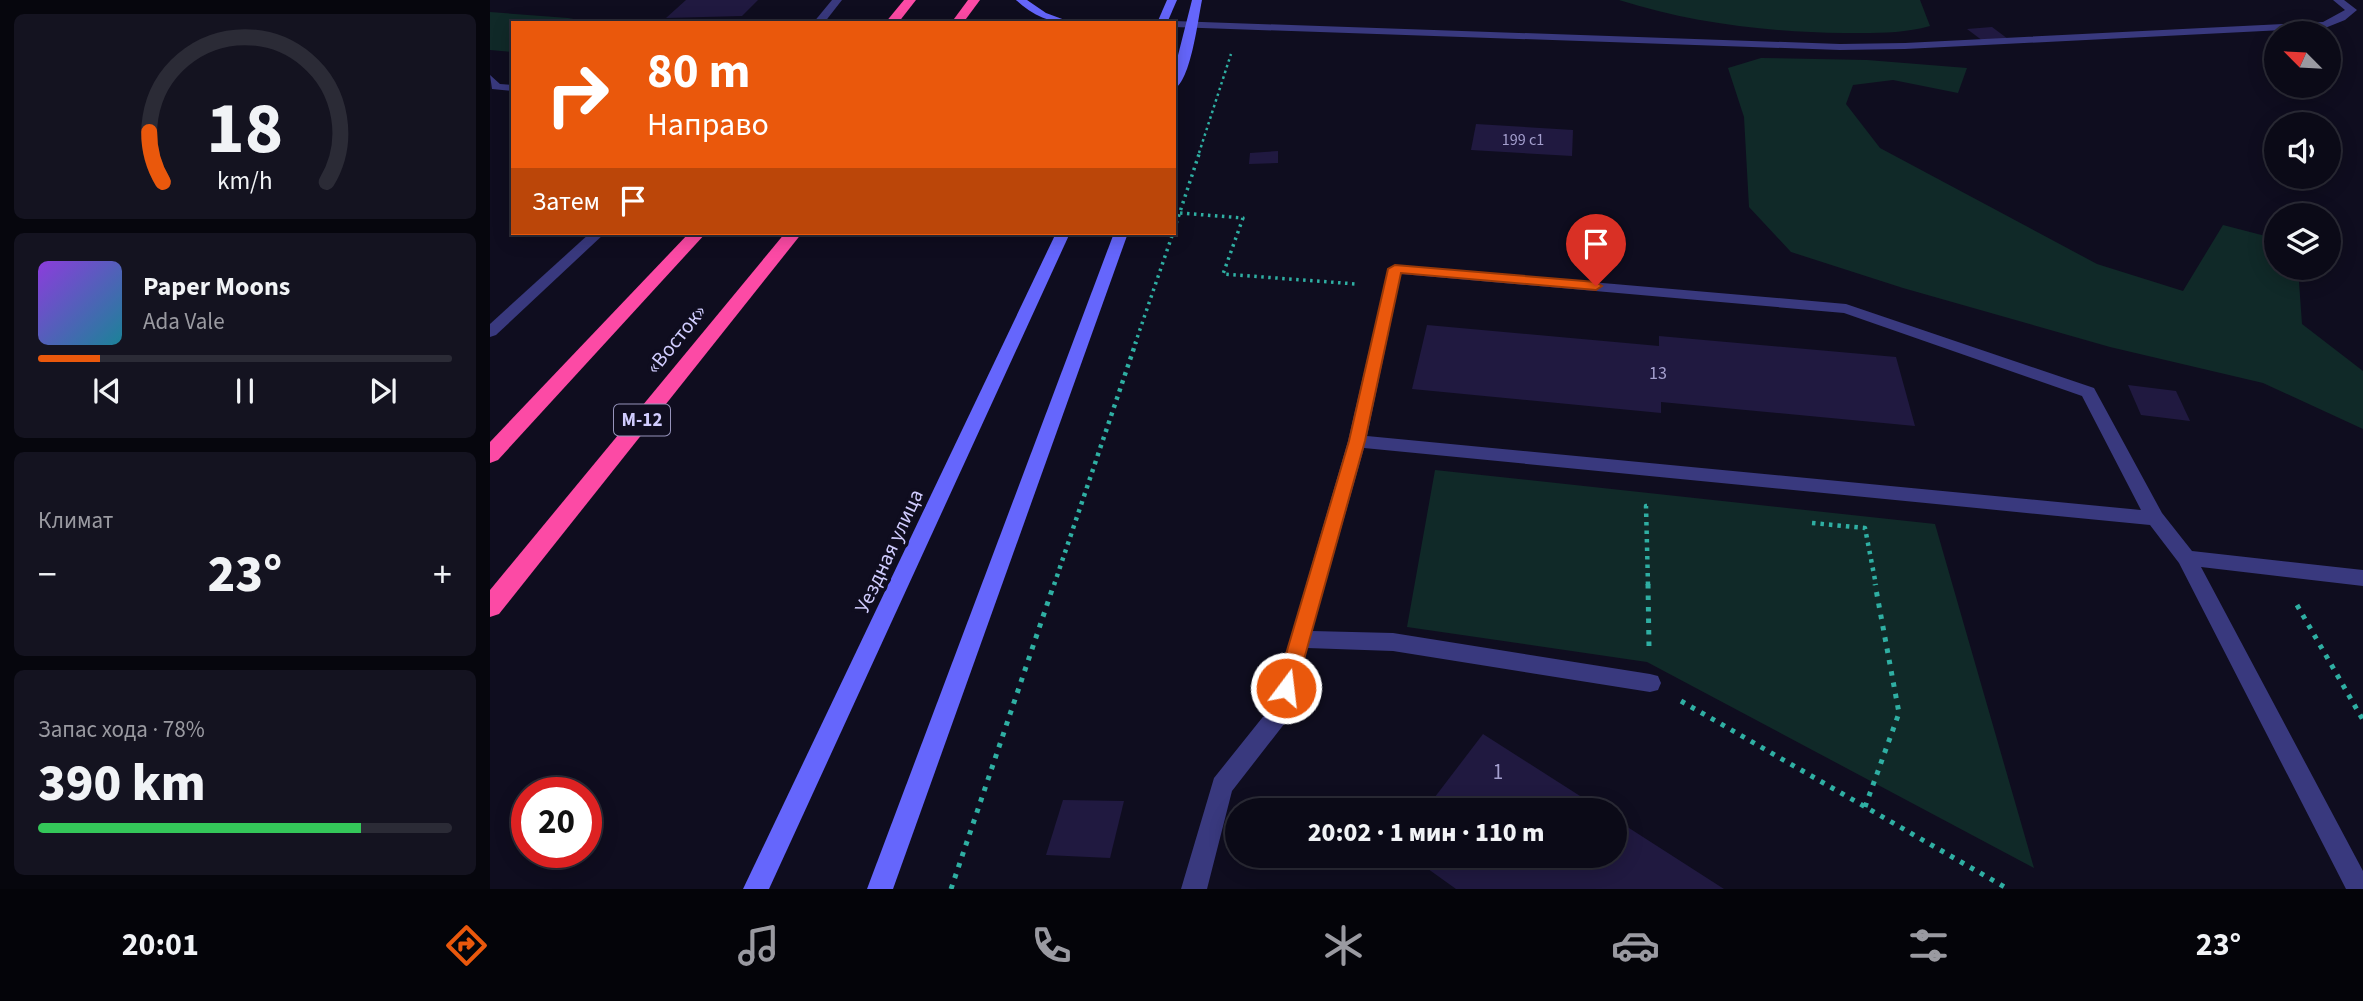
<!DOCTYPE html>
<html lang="ru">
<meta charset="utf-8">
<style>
:root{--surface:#0b0a17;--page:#141320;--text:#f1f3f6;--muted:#9a9aa1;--line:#2b2b36;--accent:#ea580c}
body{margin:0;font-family:"Source Sans 3",sans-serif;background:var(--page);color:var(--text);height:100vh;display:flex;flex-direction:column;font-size:26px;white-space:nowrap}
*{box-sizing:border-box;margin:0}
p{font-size:23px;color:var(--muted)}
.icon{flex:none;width:38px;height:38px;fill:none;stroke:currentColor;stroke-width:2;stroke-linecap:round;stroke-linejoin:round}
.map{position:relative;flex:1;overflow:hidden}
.side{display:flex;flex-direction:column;gap:14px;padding:14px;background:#06060d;width:490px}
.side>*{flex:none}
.hud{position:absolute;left:21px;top:21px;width:665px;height:214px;border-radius:0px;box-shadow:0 4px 18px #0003,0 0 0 2px var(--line);background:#ea580c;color:#fff;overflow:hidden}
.needle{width:46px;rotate:294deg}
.tools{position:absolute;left:1774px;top:21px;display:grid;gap:14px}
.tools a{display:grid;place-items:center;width:77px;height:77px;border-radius:50%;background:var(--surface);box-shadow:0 4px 18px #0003,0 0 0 2px var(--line);font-size:35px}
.speed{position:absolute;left:21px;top:777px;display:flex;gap:14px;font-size:35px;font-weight:700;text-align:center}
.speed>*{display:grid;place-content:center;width:91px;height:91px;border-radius:50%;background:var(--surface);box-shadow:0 4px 18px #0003,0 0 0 2px var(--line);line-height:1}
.speed .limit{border:10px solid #d22;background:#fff;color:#111}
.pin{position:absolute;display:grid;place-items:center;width:60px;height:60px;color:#fff;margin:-72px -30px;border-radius:50% 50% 50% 0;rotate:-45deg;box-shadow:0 0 7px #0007}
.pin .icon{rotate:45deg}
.me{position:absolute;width:77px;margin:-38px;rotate:15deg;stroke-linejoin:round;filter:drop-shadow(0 0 5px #0008)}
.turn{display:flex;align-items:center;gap:24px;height:147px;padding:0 21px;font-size:32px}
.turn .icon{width:91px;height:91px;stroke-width:2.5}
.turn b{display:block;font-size:49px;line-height:60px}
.then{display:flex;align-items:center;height:66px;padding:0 21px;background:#0003;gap:14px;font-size:26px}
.big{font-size:52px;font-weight:800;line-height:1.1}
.side .widget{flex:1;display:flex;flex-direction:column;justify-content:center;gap:10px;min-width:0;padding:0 24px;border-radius:10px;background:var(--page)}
.side .dial{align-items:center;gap:0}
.dial svg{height:182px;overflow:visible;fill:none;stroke:var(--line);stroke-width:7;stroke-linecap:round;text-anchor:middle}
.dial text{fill:var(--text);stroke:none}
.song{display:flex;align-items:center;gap:21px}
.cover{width:84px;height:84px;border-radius:10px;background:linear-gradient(135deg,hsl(270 70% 55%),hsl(190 70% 35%))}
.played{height:7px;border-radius:4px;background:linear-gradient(90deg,var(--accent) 15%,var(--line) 15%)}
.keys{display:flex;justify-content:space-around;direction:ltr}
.heat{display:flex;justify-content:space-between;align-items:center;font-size:38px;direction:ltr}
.charge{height:10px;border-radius:5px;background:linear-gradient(90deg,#34c759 78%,var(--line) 0)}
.trip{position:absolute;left:735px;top:798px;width:402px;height:70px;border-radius:35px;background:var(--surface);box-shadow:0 4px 18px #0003,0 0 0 2px var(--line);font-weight:800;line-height:70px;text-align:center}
.tab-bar{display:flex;height:112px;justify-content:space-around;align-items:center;background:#040409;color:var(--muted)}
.tab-bar .icon{width:49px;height:49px}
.tab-bar .current{color:var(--accent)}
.tab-bar b{font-size:32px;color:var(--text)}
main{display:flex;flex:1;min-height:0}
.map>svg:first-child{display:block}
.green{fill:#102928}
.building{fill:#201940}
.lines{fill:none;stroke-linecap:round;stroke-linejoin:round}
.path-far3{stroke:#2fafa3;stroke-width:2.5;stroke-dasharray:2.5 3.5;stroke-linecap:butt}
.path-far2{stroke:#2fafa3;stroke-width:3.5;stroke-dasharray:2.5 4.5;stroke-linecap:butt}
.path-far1{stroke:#2fafa3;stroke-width:4.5;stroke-dasharray:3.5 5;stroke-linecap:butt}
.path{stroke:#2fafa3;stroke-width:5;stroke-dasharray:4.5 7;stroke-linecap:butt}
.lane{fill:#39397e;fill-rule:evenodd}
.secondary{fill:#6566fc;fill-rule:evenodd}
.highway{fill:#fc4aa5;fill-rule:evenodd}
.route{fill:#ea580c;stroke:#983908;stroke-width:2}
.labels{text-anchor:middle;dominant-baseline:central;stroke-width:7;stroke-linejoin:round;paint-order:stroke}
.far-number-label{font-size:16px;fill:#a49fce}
.number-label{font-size:18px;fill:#a49fce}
.shield{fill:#0f0d1f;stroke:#9693bb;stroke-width:2}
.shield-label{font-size:19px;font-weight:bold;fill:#d0ccfe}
.street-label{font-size:21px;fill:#d0ccfe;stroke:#0f0d1f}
.near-number-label{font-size:21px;fill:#a49fce}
</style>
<main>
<section class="side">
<div class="widget dial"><svg viewBox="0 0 100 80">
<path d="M14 69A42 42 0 1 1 86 69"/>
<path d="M14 69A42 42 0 0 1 8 47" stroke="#ea580c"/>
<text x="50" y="56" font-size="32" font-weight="700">18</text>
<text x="50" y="72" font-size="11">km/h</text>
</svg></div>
<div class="widget">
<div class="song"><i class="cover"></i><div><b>Paper Moons</b><p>Ada Vale</p></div></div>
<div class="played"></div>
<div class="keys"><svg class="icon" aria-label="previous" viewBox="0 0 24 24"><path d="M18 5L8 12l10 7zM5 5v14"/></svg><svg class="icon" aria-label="pause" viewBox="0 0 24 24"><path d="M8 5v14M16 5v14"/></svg><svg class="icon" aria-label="next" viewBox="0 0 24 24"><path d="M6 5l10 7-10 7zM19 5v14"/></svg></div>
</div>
<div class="widget"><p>Климат</p>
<div class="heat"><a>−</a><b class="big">23°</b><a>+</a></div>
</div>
<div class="widget"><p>Запас хода · 78%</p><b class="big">390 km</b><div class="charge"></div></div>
</section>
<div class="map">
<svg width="1873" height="889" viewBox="0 0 1873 889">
<rect width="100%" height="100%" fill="#0f0d1f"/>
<g class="green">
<path d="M1129 0H1430L1440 26C1411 34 1384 33 1354 33 1278 32 1201 23 1129 0Z"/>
<polygon points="0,12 78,18 106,23 23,23 23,52 0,50"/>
<polygon points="1271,58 1377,60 1477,68 1468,93 1403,80 1363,85 1356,104 1390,148 1607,264 1693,291 1733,225 1787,239 1787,268 1808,268 1812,324 1873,371 1873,429 1773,383 1620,347 1413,288 1301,252 1259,207 1254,117 1238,68"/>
<polygon points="945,470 1445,524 1544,868 1157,662 917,627"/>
</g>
<g class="building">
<polygon points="196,0 268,0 252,16 176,18"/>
<polygon points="1502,27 1518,39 1493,41 1477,29"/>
<polygon points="986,124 1083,130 1082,156 981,150"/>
<polygon points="788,151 788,163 759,164 760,153"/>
<polygon points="937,325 1169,346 1169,336 1406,357 1425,426 1171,402 1171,413 922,389"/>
<polygon points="1638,385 1686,391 1700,421 1651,415"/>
<polygon points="993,734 1112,810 935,810"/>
<polygon points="573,800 634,801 620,858 556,855"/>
<polygon points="1125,819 1234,889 966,889 920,856 1125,856"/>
</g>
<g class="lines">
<polyline class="path-far3" points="709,153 741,54"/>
<g class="path-far2">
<polyline points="690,213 753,218 733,274 866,284"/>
<polyline points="684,230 710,151"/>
<polyline points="645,344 683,233"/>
</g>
<g class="path-far1">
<polyline points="1322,523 1375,528 1386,585"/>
<polyline points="564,585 646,342"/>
<polyline points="1158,585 1156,506 1160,506"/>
</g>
<g class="path">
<polyline points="1158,584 1159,647"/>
<polyline points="1807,605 1873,720"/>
<polyline points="1191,701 1518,889"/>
<polyline points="1375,807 1409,713 1385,584"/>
<polyline points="461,889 564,584"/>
</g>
<g class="lane">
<polygon points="342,0 352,0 334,23 323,23"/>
<polygon points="1843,0 1854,0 1867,10 1855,20 1835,28 1415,49 1350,50 684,27 684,23 680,23 684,21 1350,44 1415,43 1833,22 1855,10"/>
<polygon points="0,75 10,84 23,85 23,91 2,89"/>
<polygon points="100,233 115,233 6,335 0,337 0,324"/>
<path d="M905 265 1356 304 1604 388 1672 513 1702 551 1873 570V586L1711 567 1873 871V889H1856L1689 563 1660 525 874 448 822 631 903 633 1160 674 1168 676 1171 683 1168 690 1160 692 903 651 817 648 798 719 742 791 717 889H691L724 778 780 708 858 441 898 269ZM911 274 1354 313 1592 396 1651 510 877 436Z"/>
</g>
<g class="secondary">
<path d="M526 0H537L556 13 583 23C560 23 543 16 526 0Z"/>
<polygon points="677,0 687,0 677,23 667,23"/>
<path d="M702 0H712C708 19 701 81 684 89V71Z"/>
<polygon points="566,233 580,233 279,889 253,889"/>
<polygon points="624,233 638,233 403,889 377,889"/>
</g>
<g class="highway">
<polygon points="414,0 426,0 408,23 395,23"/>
<polygon points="478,0 490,0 473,23 461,23"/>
<polygon points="199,233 216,233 8,460 0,463 0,442"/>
<polygon points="295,233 312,233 9,614 0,617 0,590"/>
</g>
</g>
<polygon class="route" points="905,265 1106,282 1112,286 1106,290 911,273 875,441 806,688 803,694 796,696 789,694 786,688 859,441 898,269"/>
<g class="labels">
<g class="far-number-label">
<text x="1033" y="140">199 с1</text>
</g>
<g class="number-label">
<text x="1168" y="373">13</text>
</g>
<rect class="shield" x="124" y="404.5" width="56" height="31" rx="5"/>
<g class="shield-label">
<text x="152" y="420">М-12</text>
</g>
<g class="street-label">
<text transform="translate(186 339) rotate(-51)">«Восток»</text>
<text transform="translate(399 551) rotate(-65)">Уездная улица</text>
</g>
<g class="near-number-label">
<text x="1008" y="772">1</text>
</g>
</g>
</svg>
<div class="tools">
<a><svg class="needle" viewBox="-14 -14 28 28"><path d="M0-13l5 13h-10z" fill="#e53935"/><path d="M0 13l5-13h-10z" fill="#9a9aa1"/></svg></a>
<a><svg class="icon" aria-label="sound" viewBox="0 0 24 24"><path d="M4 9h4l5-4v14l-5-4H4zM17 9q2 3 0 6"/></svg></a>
<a><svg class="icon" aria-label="layers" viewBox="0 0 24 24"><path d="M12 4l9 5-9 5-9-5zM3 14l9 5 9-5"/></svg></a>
</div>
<div class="speed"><div class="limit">20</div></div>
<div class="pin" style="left:1106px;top:286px;background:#d93025"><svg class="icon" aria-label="arrive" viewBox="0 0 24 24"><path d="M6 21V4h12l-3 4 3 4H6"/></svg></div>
<svg class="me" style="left:796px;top:688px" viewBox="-20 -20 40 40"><circle r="17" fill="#ea580c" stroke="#fff" stroke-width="3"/><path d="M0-11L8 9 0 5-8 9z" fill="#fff"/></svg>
<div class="trip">20:02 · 1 мин · 110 m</div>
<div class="hud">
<div class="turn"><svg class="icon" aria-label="right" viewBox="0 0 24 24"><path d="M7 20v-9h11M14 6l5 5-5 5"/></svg><div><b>80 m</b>Направо</div></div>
<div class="then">Затем<svg class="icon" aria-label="arrive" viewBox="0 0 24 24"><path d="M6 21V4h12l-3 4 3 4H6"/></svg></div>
</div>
</div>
</main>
<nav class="tab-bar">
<b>20:01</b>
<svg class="icon current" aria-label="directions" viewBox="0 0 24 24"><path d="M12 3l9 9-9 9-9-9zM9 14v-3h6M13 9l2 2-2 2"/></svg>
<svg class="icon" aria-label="music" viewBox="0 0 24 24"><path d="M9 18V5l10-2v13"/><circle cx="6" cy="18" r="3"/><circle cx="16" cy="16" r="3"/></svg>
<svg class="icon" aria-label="phone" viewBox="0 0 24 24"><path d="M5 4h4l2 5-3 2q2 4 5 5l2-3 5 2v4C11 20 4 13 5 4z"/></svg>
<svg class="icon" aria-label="climate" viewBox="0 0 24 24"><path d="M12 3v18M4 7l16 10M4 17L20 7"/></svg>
<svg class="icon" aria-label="car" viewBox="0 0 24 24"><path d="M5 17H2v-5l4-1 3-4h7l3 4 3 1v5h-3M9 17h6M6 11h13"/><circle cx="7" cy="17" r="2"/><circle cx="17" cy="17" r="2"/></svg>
<svg class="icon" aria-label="filters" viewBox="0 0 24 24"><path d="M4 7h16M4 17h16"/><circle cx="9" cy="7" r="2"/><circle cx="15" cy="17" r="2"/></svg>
<b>23°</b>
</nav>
